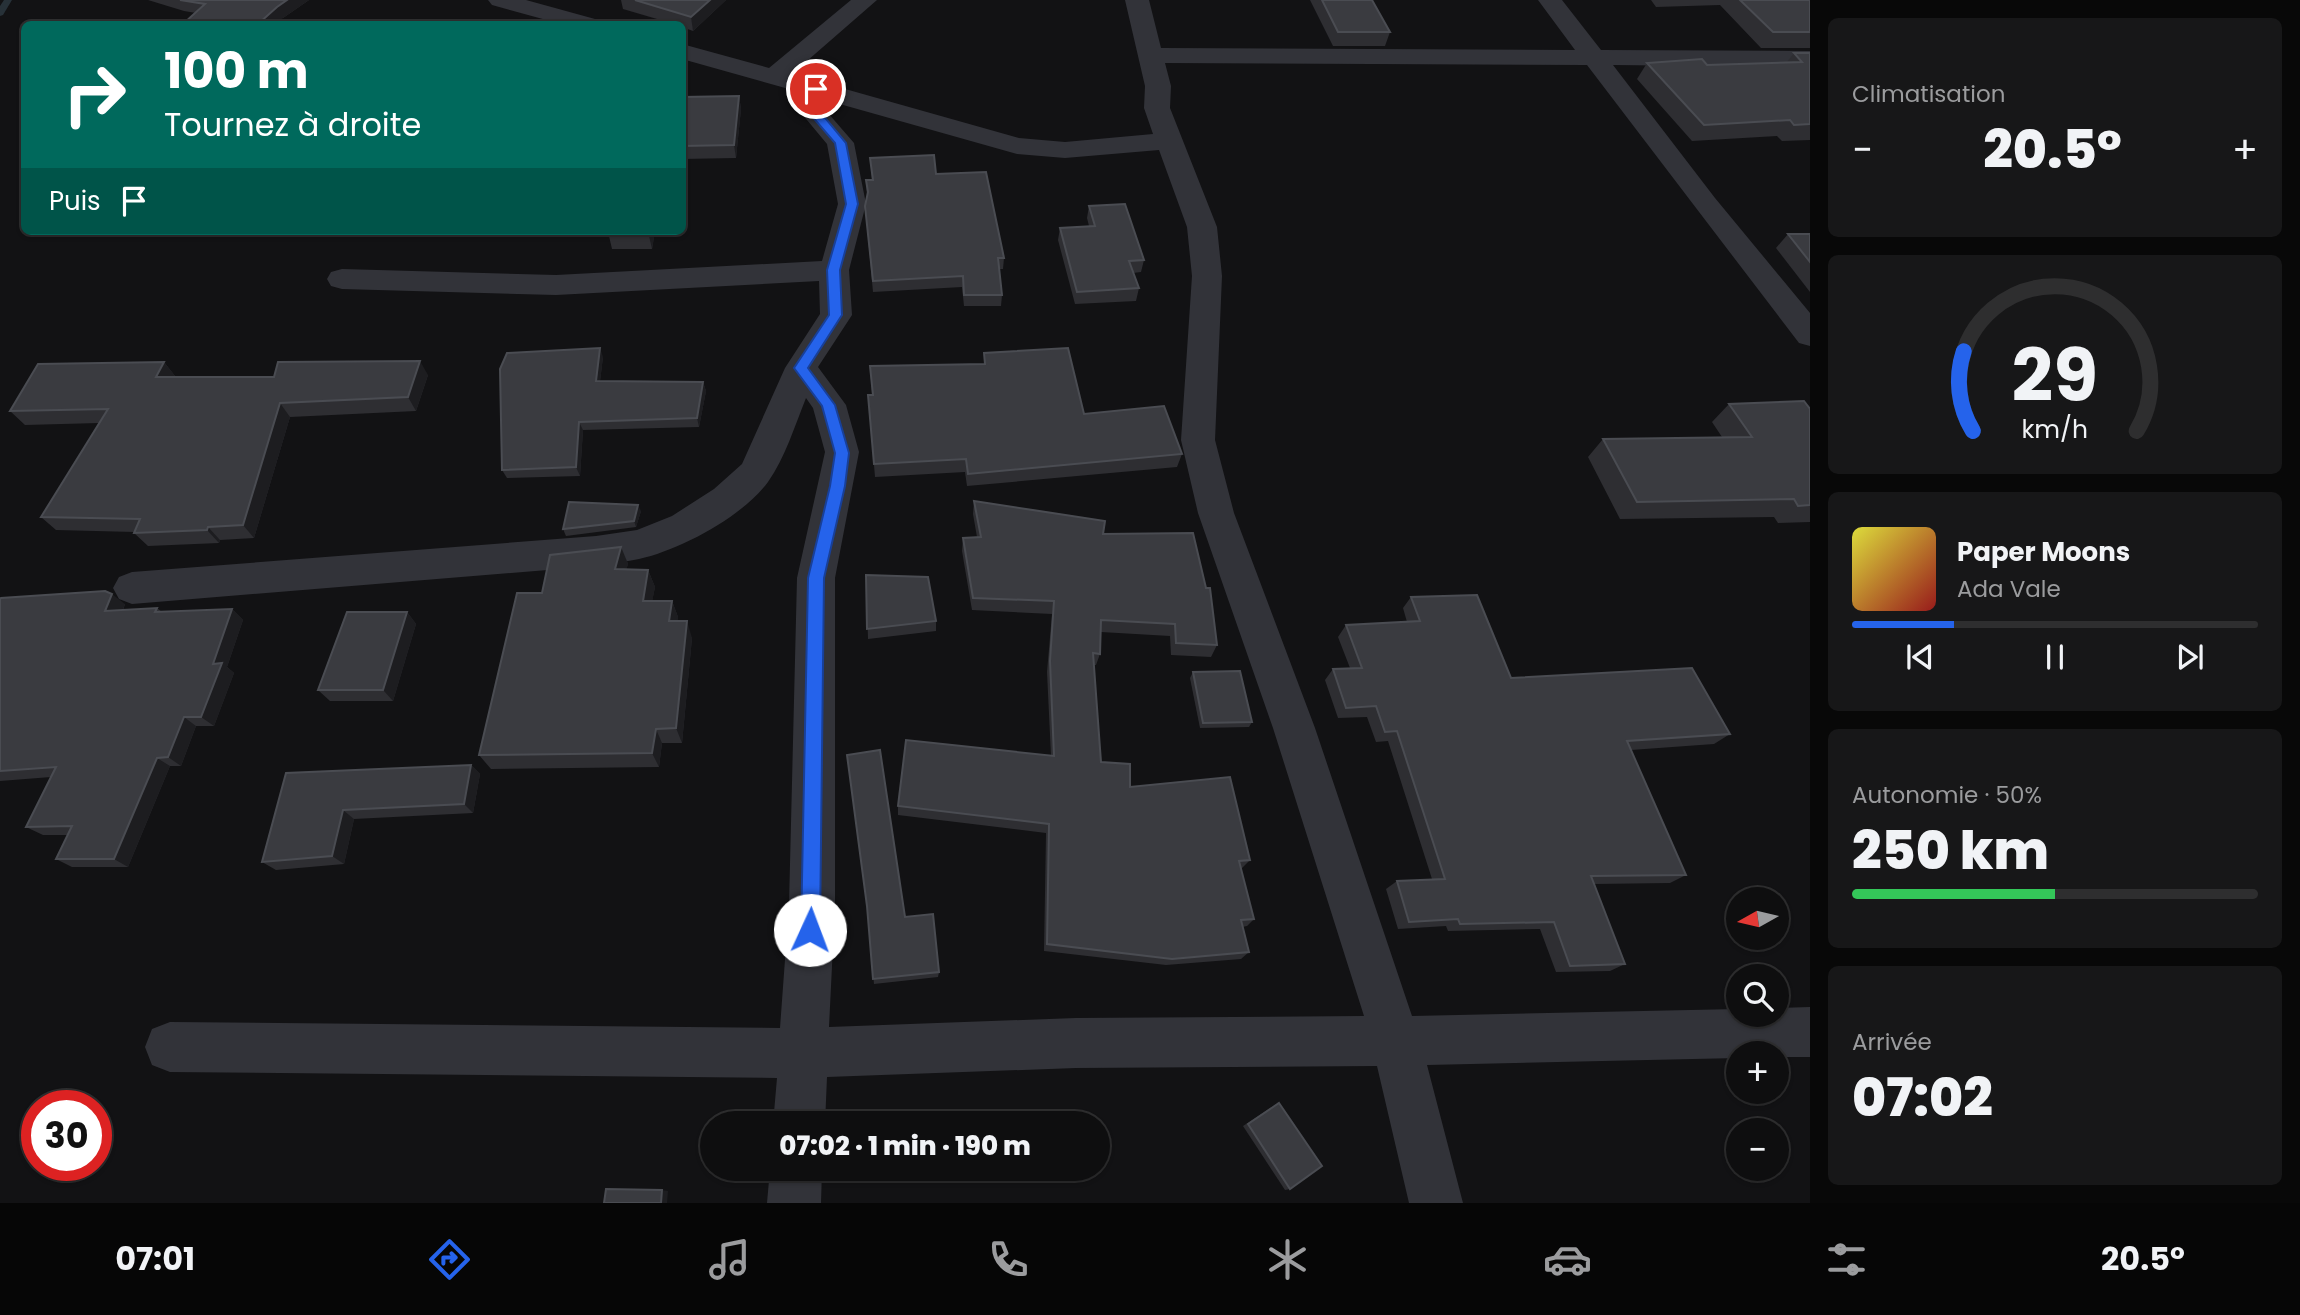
<!DOCTYPE html>
<html lang="fr">
<meta charset="utf-8">
<style>
:root{--surface:#0e0e0f;--page:#171718;--text:#f1f3f6;--muted:#9b9c9e;--line:#2e2e2f;--accent:#2563eb}
body{margin:0;font-family:Poppins,sans-serif;background:var(--page);color:var(--text);height:100vh;display:flex;flex-direction:column;font-size:26px;white-space:nowrap}
*{box-sizing:border-box;margin:0}
p{font-size:23px;color:var(--muted)}
.icon{flex:none;width:38px;height:38px;fill:none;stroke:currentColor;stroke-width:2;stroke-linecap:round;stroke-linejoin:round}
.map{position:relative;flex:1;overflow:hidden}
.details{display:flex;flex-direction:column;gap:18px;padding:18px;background:#080808;width:490px}
.details>*{flex:none}
.banner{position:absolute;left:21px;top:21px;width:665px;height:214px;border-radius:10px;box-shadow:0 2px 5px #0004,0 0 0 2px var(--line);background:#00695c;color:#fff;overflow:hidden}
.needle{width:46px;rotate:262deg}
.controls{position:absolute;left:1726px;top:887px;display:grid;gap:14px}
.controls a{display:grid;place-items:center;width:63px;height:63px;border-radius:50%;background:var(--surface);box-shadow:0 2px 5px #0004,0 0 0 2px var(--line);font-size:35px}
.speed{position:absolute;left:21px;top:1090px;display:flex;gap:14px;font-size:35px;font-weight:700;text-align:center}
.speed>*{display:grid;place-content:center;width:91px;height:91px;border-radius:50%;background:var(--surface);box-shadow:0 2px 5px #0004,0 0 0 2px var(--line);line-height:1}
.speed .limit{border:10px solid #d22;background:#fff;color:#111}
.pin{position:absolute;display:grid;place-items:center;width:60px;height:60px;color:#fff;margin:-30px;border:4px solid #fff;border-radius:50%;box-shadow:0 2px 7px #0007}
.me{position:absolute;width:77px;margin:-38px;rotate:2deg;stroke-linejoin:round;filter:drop-shadow(0 0 5px #0008)}
.turn{display:flex;align-items:center;gap:24px;height:147px;padding:0 28px;font-size:32px}
.turn .icon{width:91px;height:91px;stroke-width:2.5}
.turn b{display:block;font-size:49px;line-height:60px}
.then{display:flex;align-items:center;height:66px;padding:0 28px;background:#0003;gap:14px;font-size:26px}
.big{font-size:52px;font-weight:800;line-height:1.1}
.details .widget{flex:1;display:flex;flex-direction:column;justify-content:center;gap:10px;min-width:0;padding:0 24px;border-radius:10px;background:var(--page)}
.details .dial{align-items:center;gap:0}
.dial svg{height:182px;overflow:visible;fill:none;stroke:var(--line);stroke-width:7;stroke-linecap:round;text-anchor:middle}
.dial text{fill:var(--text);stroke:none}
.song{display:flex;align-items:center;gap:21px}
.cover{width:84px;height:84px;border-radius:10px;background:linear-gradient(135deg,hsl(60 70% 55%),hsl(0 70% 35%))}
.played{height:7px;border-radius:4px;background:linear-gradient(90deg,var(--accent) 25%,var(--line) 25%)}
.keys{display:flex;justify-content:space-around;direction:ltr}
.heat{display:flex;justify-content:space-between;align-items:center;font-size:38px;direction:ltr}
.charge{height:10px;border-radius:5px;background:linear-gradient(90deg,#34c759 50%,var(--line) 0)}
.trip{position:absolute;left:700px;top:1111px;width:410px;height:70px;border-radius:35px;background:var(--surface);box-shadow:0 2px 5px #0004,0 0 0 2px var(--line);font-weight:800;line-height:70px;text-align:center}
.menu{display:flex;height:112px;justify-content:space-around;align-items:center;background:#060606;color:var(--muted)}
.menu .icon{width:49px;height:49px}
.menu .current{color:var(--accent)}
.menu b{font-size:32px;color:var(--text)}
main{display:flex;flex:1;min-height:0}
.map>svg:first-child{display:block}
.lines{fill:none;stroke-linecap:round;stroke-linejoin:round}
.stream{fill:#273138;fill-rule:evenodd}
.minor{fill:#323339;fill-rule:evenodd}
.wall{fill:#2e2e32}
.shaded-wall{fill:#1d1d20}
.building{fill:#3a3b40;stroke:#4a4c52;stroke-width:2}
.route{fill:#2563eb;stroke:#184099;stroke-width:2}
</style>
<main>
<div class="map">
<svg width="1810" height="1203" viewBox="0 0 1810 1203">
<rect width="100%" height="100%" fill="#121214"/>
<g class="lines">
<polygon class="stream" points="4,0 12,0 3,15 0,16 0,6"/>
<g class="minor">
<polygon points="488,0 526,0 595,19 598,24 561,24 492,5"/>
<path d="M851 0H877L792 74 1019 138 1065 142 1153 134 1144 108 1145 86 1125 0H1149L1161 48 1575 50 1538 0H1562L1601 50 1810 51V67L1613 65 1715 198 1810 313V346L1799 343 1587 65 1165 63 1171 86 1170 108 1217 227 1222 276 1215 440 1234 513 1315 728 1412 1016 1738 1009V1015H1776V1008L1810 1007V1057H1776V1054H1738V1058L1427 1065 1463 1203H1409L1377 1066 1076 1068 827 1077 825 1124H773L777 1078 170 1072 152 1065 145 1047 152 1029 170 1022 780 1028 789 905 797 578 825 452 813 408 806 398C795 425 785 458 768 482 742 517 680 550 639 559 625 562 610 564 596 566L132 604 119 599 113 588 119 577 132 572 596 536 637 530 672 516 714 489 742 464 785 368 820 314 819 281 556 295 342 289 331 286 327 279 331 272 342 269 556 275 822 261 838 204 827 144 802 114 803 93 682 59V44L769 68ZM829 101 1017 154 1065 158 1159 150 1187 227 1192 276 1181 440 1198 513 1273 728 1364 1016 1076 1018 829 1027 835 905V578L859 452 846 405 818 367 852 315 849 270 866 204 854 143 828 113Z"/>
<polygon points="770,1169 822,1169 821,1203 767,1203"/>
</g>
</g>
<g class="wall">
<polygon points="148,0 309,0 283,18 196,13 184,11"/>
<polygon points="621,0 726,0 693,31 682,27 682,24 674,24 623,9"/>
<polygon points="1310,0 1372,0 1390,32 1385,46 1333,46"/>
<polygon points="1651,0 1810,0 1810,48 1761,48 1720,5 1656,7"/>
<polygon points="1794,53 1810,53 1810,140 1782,141 1777,136 1692,141 1637,79 1647,63 1707,65 1787,62"/>
<polygon points="739,96 741,109 736,158 682,159 682,97"/>
<polygon points="870,158 936,174 1004,258 1003,269 999,269 1002,295 1001,306 964,306 962,287 873,292 865,206 867,197 866,180 872,180"/>
<polygon points="1089,206 1144,260 1141,272 1133,273 1139,288 1136,301 1075,304 1058,240 1060,228 1089,226 1087,218"/>
<polygon points="655,231 652,249 612,249 609,236"/>
<polygon points="1788,234 1810,234 1810,292 1776,248"/>
<polygon points="984,353 1084,414 1182,454 1177,467 967,486 965,472 875,477 868,395 872,395 870,366 984,364"/>
<polygon points="603,357 600,381 703,382 706,391 699,427 583,430 580,476 507,478 502,470"/>
<polygon points="164,362 175,376 175,377 428,375 416,411 290,417 254,538 220,540 219,543 148,546 134,533 135,532 56,530 41,517 99,423 25,425 10,411"/>
<polygon points="1729,404 1810,409 1810,522 1778,523 1774,517 1620,519 1588,457 1603,439 1722,437 1712,422"/>
<polygon points="974,501 1103,534 1217,645 1211,657 1171,655 1170,636 1101,632 1100,654 1096,665 1094,665 1101,762 1130,787 1250,860 1241,869 1254,919 1247,926 1242,927 1249,952 1241,959 1166,965 1044,951 1046,833 898,815 898,806 1051,756 1047,672 1052,614 972,610 962,551 963,538 977,537 973,514"/>
<polygon points="641,511 636,527 566,536 563,529"/>
<polygon points="621,547 628,564 626,569 648,570 655,587 652,601 672,601 678,617 677,621 692,638 682,743 662,743 659,767 491,769 479,755 542,593"/>
<polygon points="866,575 936,621 936,631 868,639"/>
<polygon points="1411,597 1511,678 1730,734 1714,744 1631,750 1686,875 1670,883 1594,884 1625,964 1610,971 1556,972 1540,929 1448,931 1446,926 1398,929 1386,889 1397,881 1432,879 1388,741 1376,742 1367,717 1338,718 1325,680 1333,669 1350,668 1338,637 1346,625 1407,622 1403,608"/>
<polygon points="0,599 125,604 123,610 157,608 162,612 232,609 243,620 227,667 234,673 214,726 196,726 181,766 170,766 128,867 72,867 56,859 68,835 43,835 26,827 51,777 0,781"/>
<polygon points="407,612 416,624 393,701 330,701 318,690"/>
<polygon points="1193,672 1252,722 1249,727 1200,728 1190,678"/>
<polygon points="471,765 480,774 473,813 354,819 344,864 276,870 262,862 286,773"/>
<polygon points="867,909 905,917 939,972 938,977 874,984"/>
<polygon points="1279,1103 1290,1189 1285,1190 1243,1126 1275,1105"/>
</g>
<g class="shaded-wall">
<polygon points="287,0 309,0 283,18 276,24 258,24 277,7"/>
<polygon points="710,0 726,0 693,31 691,17"/>
<polygon points="739,96 741,109 736,158 734,145"/>
<polygon points="649,231 655,231 652,249 649,236"/>
<polygon points="600,348 603,357 599,390 596,381"/>
<polygon points="420,361 428,375 416,411 408,397"/>
<polygon points="164,362 175,376 168,391 156,377"/>
<polygon points="703,382 706,391 699,427 697,418"/>
<polygon points="280,403 290,417 254,538 243,525"/>
<polygon points="579,422 583,430 580,476 576,467"/>
<polygon points="638,505 641,511 636,527 634,521"/>
<polygon points="208,527 220,540 219,543 207,530"/>
<polygon points="621,547 628,564 622,586 615,569"/>
<polygon points="648,570 655,587 649,618 643,601"/>
<polygon points="112,594 125,604 118,621 105,611"/>
<polygon points="672,601 678,617 675,638 669,621"/>
<polygon points="232,609 243,620 227,667 234,673 214,726 201,717 213,664"/>
<polygon points="407,612 416,624 393,701 383,690"/>
<polygon points="687,621 692,638 682,743 676,728"/>
<polygon points="184,717 196,726 181,766 168,757"/>
<polygon points="656,729 662,743 659,767 652,753"/>
<polygon points="157,758 170,766 128,867 114,859"/>
<polygon points="471,765 480,774 473,813 464,804"/>
<polygon points="343,810 354,819 344,864 332,856"/>
<polygon points="662,1190 668,1191 667,1203 661,1203"/>
</g>
<g class="building">
<polygon points="180,0 287,0 277,7 258,24 183,24 205,4"/>
<polygon points="635,0 710,0 691,17"/>
<polygon points="1322,0 1372,0 1390,32 1338,32"/>
<polygon points="1740,0 1810,0 1810,32 1773,32"/>
<polygon points="1794,53 1810,53 1810,124 1794,125 1790,120 1704,125 1647,63 1702,59 1707,65 1802,62"/>
<polygon points="739,96 734,145 682,146 682,97"/>
<polygon points="934,155 936,174 986,172 1004,258 998,258 1002,295 964,295 963,276 873,281 865,206 868,192 866,180 873,180 870,158"/>
<polygon points="1125,204 1144,260 1129,261 1139,288 1077,292 1060,228 1095,226 1089,206"/>
<polygon points="610,231 649,231 649,236 609,236"/>
<polygon points="1788,234 1810,234 1810,262"/>
<polygon points="600,348 596,381 703,382 697,418 579,422 576,467 502,470 500,369 507,353"/>
<polygon points="1068,348 1084,414 1164,406 1182,454 968,474 966,459 874,464 868,395 873,395 870,366 985,364 984,353"/>
<polygon points="420,361 408,397 280,403 243,525 208,527 207,530 134,533 140,519 41,517 108,409 10,411 38,364 164,362 156,377 274,377 278,362"/>
<polygon points="1804,401 1810,409 1810,505 1798,506 1794,499 1637,502 1603,439 1752,437 1729,404"/>
<polygon points="974,501 1105,521 1103,534 1193,533 1206,588 1210,588 1217,645 1176,643 1175,624 1101,620 1100,654 1093,653 1101,762 1130,764 1130,787 1230,777 1250,860 1239,861 1254,919 1241,920 1249,952 1172,959 1047,944 1049,824 898,806 906,740 1054,756 1050,661 1054,601 973,598 963,538 981,537"/>
<polygon points="569,502 638,505 634,521 563,529"/>
<polygon points="621,547 615,569 648,570 643,601 672,601 669,621 687,621 676,728 656,729 652,753 479,755 517,593 542,593 550,555"/>
<polygon points="866,575 928,577 936,621 867,629"/>
<polygon points="105,591 112,594 105,611 157,608 155,612 232,609 213,664 222,663 201,717 184,717 168,757 157,758 114,859 56,859 72,826 26,827 56,767 0,771 0,599 1,598"/>
<polygon points="1477,595 1511,678 1692,668 1730,734 1627,741 1686,875 1591,876 1625,964 1570,966 1554,922 1460,924 1458,919 1409,922 1397,881 1445,879 1397,731 1385,732 1376,706 1346,708 1333,669 1362,668 1346,625 1420,621 1411,597"/>
<polygon points="347,612 407,612 383,690 318,690"/>
<polygon points="1240,671 1252,722 1203,723 1193,672"/>
<polygon points="880,750 905,917 933,914 939,972 873,979 867,906 847,755"/>
<polygon points="471,765 464,804 343,810 332,856 262,862 286,773"/>
<polygon points="1279,1103 1322,1166 1290,1189 1248,1124"/>
<polygon points="606,1189 662,1190 661,1203 604,1203"/>
</g>
<polygon class="route" points="812,87 821,89 821,113 846,143 858,204 840,270 842,315 808,368 835,405 849,453 845,486 824,578 820,930 817,937 810,940 803,937 801,930 808,578 830,486 835,453 822,406 794,368 829,315 827,270 846,204 835,143 810,114"/>
</svg>
<div class="controls">
<a><svg class="needle" viewBox="-14 -14 28 28"><path d="M0-13l5 13h-10z" fill="#e53935"/><path d="M0 13l5-13h-10z" fill="#9b9c9e"/></svg></a>
<a><svg class="icon" aria-label="search" viewBox="0 0 24 24"><circle cx="10" cy="10" r="6"/><path d="M15 15l6 6"/></svg></a>
<a>+</a>
<a>−</a>
</div>
<div class="speed"><div class="limit">30</div></div>
<div class="pin" style="left:816px;top:89px;background:#d93025"><svg class="icon" aria-label="arrive" viewBox="0 0 24 24"><path d="M6 21V4h12l-3 4 3 4H6"/></svg></div>
<svg class="me" style="left:810px;top:930px" viewBox="-20 -20 40 40"><circle r="19" fill="#fff"/><path d="M0-13L10 11 0 6-10 11z" fill="#2563eb"/></svg>
<div class="trip">07:02 · 1 min · 190 m</div>
<div class="banner">
<div class="turn"><svg class="icon" aria-label="right" viewBox="0 0 24 24"><path d="M7 20v-9h11M14 6l5 5-5 5"/></svg><div><b>100 m</b>Tournez à droite</div></div>
<div class="then">Puis<svg class="icon" aria-label="arrive" viewBox="0 0 24 24"><path d="M6 21V4h12l-3 4 3 4H6"/></svg></div>
</div>
</div>
<section class="details">
<div class="widget"><p>Climatisation</p>
<div class="heat"><a>−</a><b class="big">20.5°</b><a>+</a></div>
</div>
<div class="widget dial"><svg viewBox="0 0 100 80">
<path d="M14 69A42 42 0 1 1 86 69"/>
<path d="M14 69A42 42 0 0 1 10 34" stroke="#2563eb"/>
<text x="50" y="56" font-size="32" font-weight="700">29</text>
<text x="50" y="72" font-size="11">km/h</text>
</svg></div>
<div class="widget">
<div class="song"><i class="cover"></i><div><b>Paper Moons</b><p>Ada Vale</p></div></div>
<div class="played"></div>
<div class="keys"><svg class="icon" aria-label="previous" viewBox="0 0 24 24"><path d="M18 5L8 12l10 7zM5 5v14"/></svg><svg class="icon" aria-label="pause" viewBox="0 0 24 24"><path d="M8 5v14M16 5v14"/></svg><svg class="icon" aria-label="next" viewBox="0 0 24 24"><path d="M6 5l10 7-10 7zM19 5v14"/></svg></div>
</div>
<div class="widget"><p>Autonomie · 50%</p><b class="big">250 km</b><div class="charge"></div></div>
<div class="widget"><p>Arrivée</p><b class="big">07:02</b></div>
</section>
</main>
<nav class="menu">
<b>07:01</b>
<svg class="icon current" aria-label="directions" viewBox="0 0 24 24"><path d="M12 3l9 9-9 9-9-9zM9 14v-3h6M13 9l2 2-2 2"/></svg>
<svg class="icon" aria-label="music" viewBox="0 0 24 24"><path d="M9 18V5l10-2v13"/><circle cx="6" cy="18" r="3"/><circle cx="16" cy="16" r="3"/></svg>
<svg class="icon" aria-label="phone" viewBox="0 0 24 24"><path d="M5 4h4l2 5-3 2q2 4 5 5l2-3 5 2v4C11 20 4 13 5 4z"/></svg>
<svg class="icon" aria-label="climate" viewBox="0 0 24 24"><path d="M12 3v18M4 7l16 10M4 17L20 7"/></svg>
<svg class="icon" aria-label="car" viewBox="0 0 24 24"><path d="M5 17H2v-5l4-1 3-4h7l3 4 3 1v5h-3M9 17h6M6 11h13"/><circle cx="7" cy="17" r="2"/><circle cx="17" cy="17" r="2"/></svg>
<svg class="icon" aria-label="filters" viewBox="0 0 24 24"><path d="M4 7h16M4 17h16"/><circle cx="9" cy="7" r="2"/><circle cx="15" cy="17" r="2"/></svg>
<b>20.5°</b>
</nav>
